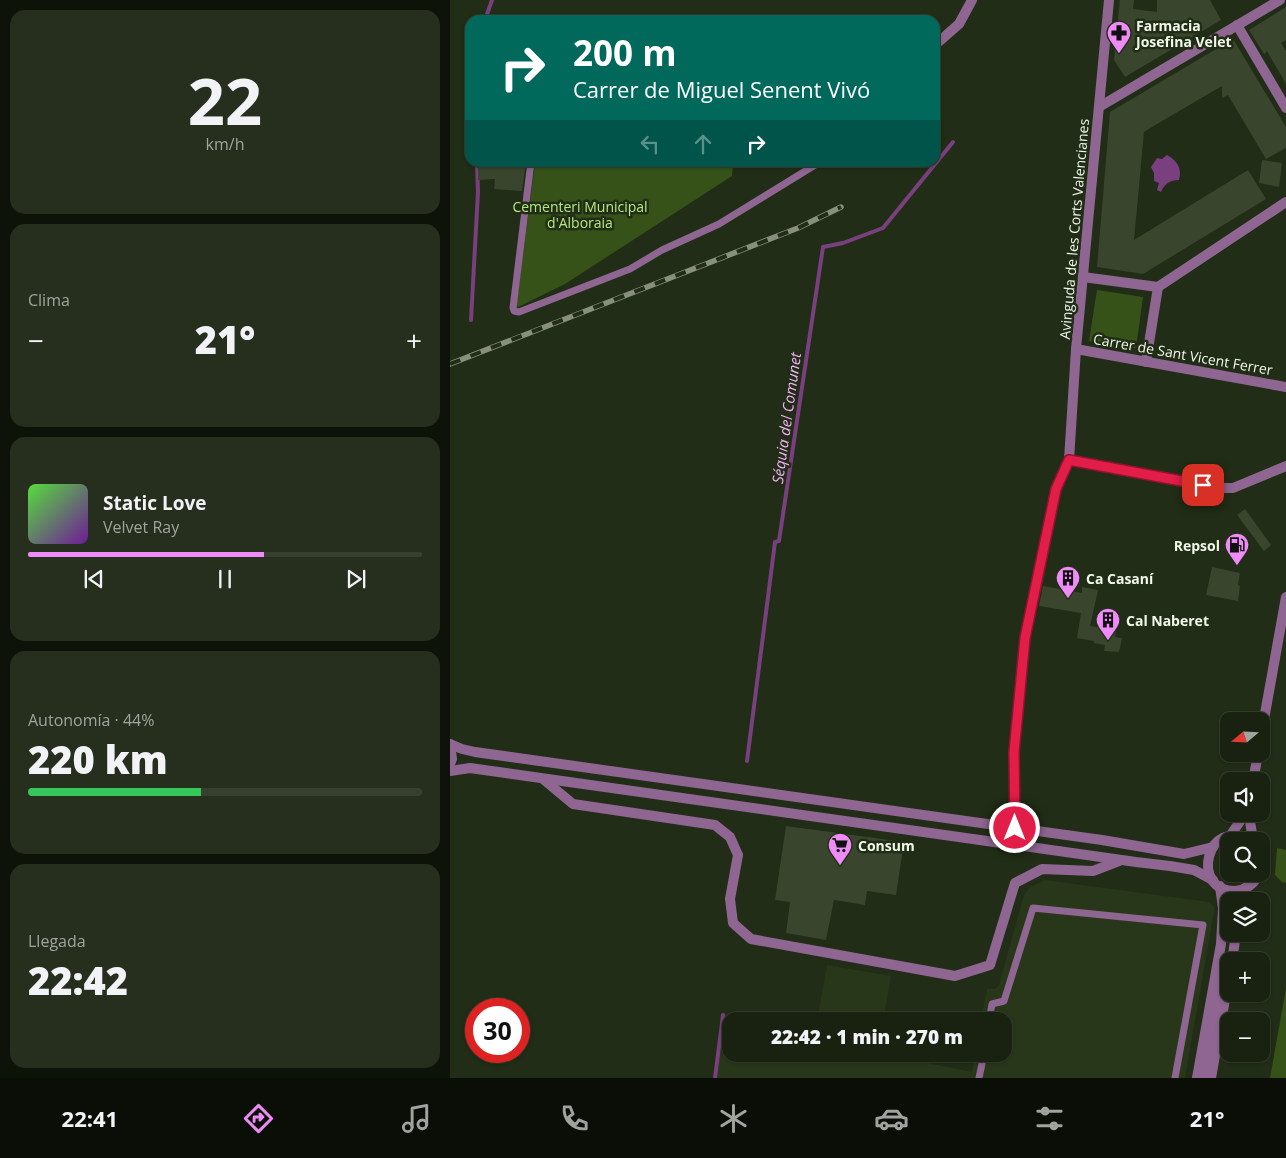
<!DOCTYPE html>
<html lang="es">
<meta charset="utf-8">
<style>
:root{--surface:#192210;--page:#262f1e;--text:#f1f3f6;--muted:#9fa49f;--line:#373f30;--accent:#ef8bf7}
body{margin:0;font-family:"Open Sans",sans-serif;background:var(--page);color:var(--text);height:100vh;display:flex;flex-direction:column;font-size:19px;white-space:nowrap}
*{box-sizing:border-box;margin:0}
p{font-size:16px;color:var(--muted)}
.icon{flex:none;width:28px;height:28px;fill:none;stroke:currentColor;stroke-width:2;stroke-linecap:round;stroke-linejoin:round}
.map{position:relative;flex:1;overflow:hidden}
.sheet{display:flex;flex-direction:column;gap:10px;padding:10px;background:#0e1309;width:450px}
.sheet>*{flex:none}
.top-card{position:absolute;left:15px;top:15px;width:475px;height:152px;border-radius:15px;box-shadow:0 1px 4px #0004,0 0 0 1px var(--line);background:#00695c;color:#fff;overflow:hidden}
.needle{width:32px;rotate:251deg}
.tools{position:absolute;left:770px;top:712px;display:grid;gap:10px}
.tools a{display:grid;place-items:center;width:50px;height:50px;border-radius:10px;background:var(--surface);box-shadow:0 1px 4px #0004,0 0 0 1px var(--line);font-size:25px}
.speed{position:absolute;left:15px;top:998px;display:flex;gap:10px;font-size:25px;font-weight:700;text-align:center}
.speed>*{display:grid;place-content:center;width:65px;height:65px;border-radius:50%;background:var(--surface);box-shadow:0 1px 4px #0004,0 0 0 1px var(--line);line-height:1}
.speed .limit{border:8px solid #d22;background:#fff;color:#111}
.pin{position:absolute;display:grid;place-items:center;width:42px;height:42px;color:#fff;margin:-21px;border-radius:10px;box-shadow:0 2px 8px #0006}
.me{position:absolute;width:55px;margin:-28px;rotate:0deg;stroke-linejoin:round;filter:drop-shadow(0 0 4px #0008)}
.turn{display:flex;align-items:center;gap:18px;height:105px;padding:0 25px;font-size:22px}
.turn .icon{width:65px;height:65px;stroke-width:2.5}
.turn b{display:block;font-size:35px;line-height:42px}
.lanes{display:flex;align-items:center;height:48px;padding:0 25px;background:#0003;justify-content:center;gap:25px;direction:ltr}
.lanes .off{opacity:.35}
.big{font-size:38px;font-weight:800;line-height:1.1}
.sheet .widget{flex:1;display:flex;flex-direction:column;justify-content:center;gap:8px;min-width:0;padding:0 18px;border-radius:15px;background:var(--page)}
.sheet .dial{align-items:center;gap:0}
.dial b{font-size:65px;line-height:1}
.song{display:flex;align-items:center;gap:15px}
.cover{width:60px;height:60px;border-radius:8px;background:linear-gradient(135deg,hsl(110 70% 55%),hsl(280 70% 35%))}
.played{height:5px;border-radius:2px;background:linear-gradient(90deg,var(--accent) 60%,var(--line) 60%)}
.keys{display:flex;justify-content:space-around;direction:ltr}
.heat{display:flex;justify-content:space-between;align-items:center;font-size:28px;direction:ltr}
.charge{height:8px;border-radius:4px;background:linear-gradient(90deg,#34c759 44%,var(--line) 0)}
.trip{position:absolute;left:272px;top:1012px;width:290px;height:50px;border-radius:15px;background:var(--surface);box-shadow:0 1px 4px #0004,0 0 0 1px var(--line);font-weight:800;line-height:50px;text-align:center}
.dock{display:flex;height:80px;justify-content:space-around;align-items:center;background:#0a0e06;color:var(--muted)}
.dock .icon{width:35px;height:35px}
.dock .current{color:var(--accent)}
.dock b{font-size:22px;color:var(--text)}
main{display:flex;flex:1;min-height:0}
.map>svg:first-child{display:block}
.built{fill:#283719}
.green{fill:#375219}
.water{fill:#793f7e}
.lines{fill:none;stroke-linecap:round;stroke-linejoin:round}
.stream{stroke:#793f7e;stroke-width:4}
.building{fill:#39462d}
.service{stroke:#8e6691;stroke-width:7}
.minor{stroke:#8e6691;stroke-width:10}
.tertiary{stroke:#8e6691;stroke-width:10}
.rail-casing{stroke:#86907d;stroke-width:5.5}
.rail{stroke:#212d16;stroke-width:4;stroke-dasharray:11;stroke-linecap:butt}
.route-casing{stroke:#92132f;stroke-width:12}
.route{stroke:#e11d48;stroke-width:9}
.labels{text-anchor:middle;dominant-baseline:central;stroke-width:5;stroke-linejoin:round;paint-order:stroke}
.poi-label{font-size:14px;font-weight:bold;fill:#f0f8e9;stroke:#212d16;text-anchor:start}
.park-label{font-size:14px;fill:#b4e97d;stroke:#212d16}
.street-label{font-size:14px;fill:#f0f8e9;stroke:#212d16}
.water-label{font-size:15px;font-style:italic;fill:#f5b2f9;stroke:#212d16}
</style>
<main>
<section class="sheet">
<div class="widget dial"><b>22</b><p>km/h</p></div>
<div class="widget"><p>Clima</p>
<div class="heat"><a>−</a><b class="big">21°</b><a>+</a></div>
</div>
<div class="widget">
<div class="song"><i class="cover"></i><div><b>Static Love</b><p>Velvet Ray</p></div></div>
<div class="played"></div>
<div class="keys"><svg class="icon" aria-label="previous" viewBox="0 0 24 24"><path d="M18 5L8 12l10 7zM5 5v14"/></svg><svg class="icon" aria-label="pause" viewBox="0 0 24 24"><path d="M8 5v14M16 5v14"/></svg><svg class="icon" aria-label="next" viewBox="0 0 24 24"><path d="M6 5l10 7-10 7zM19 5v14"/></svg></div>
</div>
<div class="widget"><p>Autonomía · 44%</p><b class="big">220 km</b><div class="charge"></div></div>
<div class="widget"><p>Llegada</p><b class="big">22:42</b></div>
</section>
<div class="map">
<svg width="836" height="1078" viewBox="0 0 836 1078">
<rect width="100%" height="100%" fill="#212d16"/>
<g class="built">
<polygon points="595,880 759,902 764,907 764,912 735,1078 267,1078 274,1014 312,1021 281,1021 281,1054 433,1054 522,1072 526,1054 554,1054 554,1021 531,1021 537,989 545,989 549,985 574,895 580,887"/>
<polygon points="377,965 441,976 433,1021 367,1021"/>
</g>
<g class="green">
<polygon points="85,163 283,163 282,176 115,284 66,308"/>
<polygon points="647,290 693,297 686,348 639,341"/>
<polygon points="827,848 836,850 836,883 832,882 825,875"/>
<polygon points="836,988 836,1078 820,1078"/>
</g>
<path class="water" d="M717 155C728 161 732 169 729 180 720 180 714 184 711 192L707 190 709 183 704 181V173L701 167 707 158 712 159Z"/>
<g class="lines">
<g class="stream">
<polyline points="35,20 42,0"/>
<polyline points="21,320 28,192 27,162"/>
<polyline points="297,761 325,542 329,541 373,247 393,243 433,228 503,142"/>
<polyline points="265,1078 273,1015"/>
</g>
</g>
<g class="building">
<polygon points="670,0 684,0 683,9 707,12 707,0 760,0 771,20 675,77 664,60"/>
<polygon points="836,7 836,40 831,43 836,51 836,84 817,51 814,54 799,30"/>
<polygon points="783,39 836,127 836,148 816,159 778,95 772,98 772,86 707,124 694,132 684,240 798,170 816,199 693,274 647,267 660,112"/>
<polygon points="812,160 832,163 829,187 809,183"/>
<polygon points="28,162 76,162 72,191 44,189 45,179 28,180"/>
<polygon points="795,509 821,545 814,551 787,515"/>
<polygon points="762,567 790,573 788,585 790,586 788,601 756,595"/>
<polygon points="593,586 632,593 632,587 648,590 640,626 666,630 665,637 672,638 669,652 654,651 655,645 644,643 644,641 627,638 631,613 589,606"/>
<polygon points="336,826 454,842 446,895 417,891 415,905 384,900 376,940 336,933 340,902 325,900"/>
</g>
<g class="lines">
<g class="service">
<polyline points="81,162 63,308 64,311 69,312 180,269 212,250 269,224 370,162"/>
<polyline points="539,1021 542,1004 554,1001 583,908 753,925 725,1078"/>
<polyline points="529,1078 534,1054"/>
<polyline points="754,1078 773,976 772,959"/>
</g>
<g class="minor">
<polyline points="787,25 836,108"/>
<polyline points="485,45 509,24 522,0"/>
<polyline points="649,107 830,0"/>
<polyline points="633,277 708,287 836,202"/>
<polyline points="626,349 836,387"/>
<polyline points="696,362 708,287"/>
<polyline points="619,460 772,488 783,488 836,466"/>
<polyline points="0,744 12,749 25,752 652,840 734,854 763,847"/>
<polyline points="0,744 2,759 0,764"/>
<polyline points="0,771 20,768 686,862 720,866 744,870 763,880"/>
<polyline points="93,779 123,804 265,825 280,837 288,855 280,899 283,923 301,939 505,976 540,965 565,883 592,869 643,871 669,861"/>
<polyline points="565,827 564,752 575,639 606,489 619,460 626,349 659,0"/>
</g>
<g class="tertiary">
<polyline points="811,736 836,597"/>
<polyline points="803,781 808,754"/>
<polyline points="799,814 803,841"/>
<polyline points="780,836 795,814"/>
<path d="M800 841C757 815 739 891 785 891 796 890 804 884 809 874"/>
<polyline points="811,862 811,865"/>
<polyline points="792,901 795,888"/>
<polyline points="782,961 786,934"/>
<polyline points="747,1078 771,944 773,908 770,886"/>
<polyline points="761,1078 779,977"/>
</g>
<defs>
<polyline id="rail" points="0,364 348,228 391,207"/>
</defs>
<use href="#rail" class="rail-casing"/>
<use href="#rail" class="rail"/>
</g>
<g class="lines">
<defs>
<polyline id="route" points="565,828 564,752 575,638 606,489 619,460 753,485"/>
</defs>
<use href="#route" class="route-casing"/>
<use href="#route" class="route"/>
</g>
<defs>
<symbol id="pharmacy-pin" viewBox="-11 -11 22 30"><path d="M0 17L-7.5 6A9.5 9.5 0 1 1 7.5 6Z" fill="#ef8bf7" stroke="#212d16"/><path d="M-2-6h4v4h4v4h-4v4h-4v-4h-4v-4h4Z" fill="#111"/></symbol>
<symbol id="fuel-pin" viewBox="-11 -11 22 30"><path d="M0 17L-7.5 6A9.5 9.5 0 1 1 7.5 6Z" fill="#ef8bf7" stroke="#212d16"/><path d="M-5.5-6h7V0h2V4h1.3V-2.5L3-4.5l.8-.8L6-3V5H2.5V1h-1V6h-7ZM-4.2-4.7v3.2H.2V-4.7Z" fill="#111"/></symbol>
<symbol id="building-pin" viewBox="-11 -11 22 30"><path d="M0 17L-7.5 6A9.5 9.5 0 1 1 7.5 6Z" fill="#ef8bf7" stroke="#212d16"/><path d="M-4-6H4V6H1V3H-1V6H-4ZM-2.5-4.3h1.7v1.8h-1.7ZM.8-4.3h1.7v1.8H.8ZM-2.5-1h1.7V.8h-1.7ZM.8-1h1.7V.8H.8Z" fill="#111"/></symbol>
<symbol id="supermarket-pin" viewBox="-11 -11 22 30"><path d="M0 17L-7.5 6A9.5 9.5 0 1 1 7.5 6Z" fill="#ef8bf7" stroke="#212d16"/><path d="M-6-5.5h2.5l.6 2H6L4.5 2H-2.5L-4.4-4H-6ZM-1.5 3.2a1.3 1.3 0 1 0 .1 0ZM3 3.2a1.3 1.3 0 1 0 .1 0Z" fill="#111"/></symbol>
</defs>
<g fill-rule="evenodd">
<use href="#pharmacy-pin" x="655" y="19" width="28" height="38"/>
<use href="#fuel-pin" x="773" y="531" width="28" height="38"/>
<use href="#building-pin" x="604" y="564" width="28" height="38"/>
<use href="#building-pin" x="644" y="606" width="28" height="38"/>
<use href="#supermarket-pin" x="376" y="831" width="28" height="38"/>
</g>
<g class="labels">
<g class="poi-label">
<text x="686" y="25">Farmacia<tspan x="686" dy="16">Josefina Velet</tspan></text>
<text x="770" y="545" text-anchor="end">Repsol</text>
<text x="636" y="578">Ca Casaní</text>
<text x="676" y="620">Cal Naberet</text>
<text x="408" y="845">Consum</text>
</g>
<g class="park-label">
<text x="130" y="206">Cementeri Municipal<tspan x="130" dy="16">d'Alboraia</tspan></text>
</g>
<g class="street-label">
<text transform="translate(624 229) rotate(-85)">Avinguda de les Corts Valencianes</text>
<text transform="translate(733 354) rotate(10)">Carrer de Sant Vicent Ferrer</text>
</g>
<g class="water-label">
<text transform="translate(336 418) rotate(-82)">Séquia del Comunet</text>
</g>
</g>
</svg>
<div class="tools">
<a><svg class="needle" viewBox="-14 -14 28 28"><path d="M0-13l5 13h-10z" fill="#e53935"/><path d="M0 13l5-13h-10z" fill="#9fa49f"/></svg></a>
<a><svg class="icon" aria-label="sound" viewBox="0 0 24 24"><path d="M4 9h4l5-4v14l-5-4H4zM17 9q2 3 0 6"/></svg></a>
<a><svg class="icon" aria-label="search" viewBox="0 0 24 24"><circle cx="10" cy="10" r="6"/><path d="M15 15l6 6"/></svg></a>
<a><svg class="icon" aria-label="layers" viewBox="0 0 24 24"><path d="M12 4l9 5-9 5-9-5zM3 14l9 5 9-5"/></svg></a>
<a>+</a>
<a>−</a>
</div>
<div class="speed"><div class="limit">30</div></div>
<div class="pin" style="left:753px;top:485px;background:#d93025"><svg class="icon" aria-label="arrive" viewBox="0 0 24 24"><path d="M6 21V4h12l-3 4 3 4H6"/></svg></div>
<svg class="me" style="left:565px;top:828px" viewBox="-20 -20 40 40"><circle r="17" fill="#e11d48" stroke="#fff" stroke-width="3"/><path d="M0-11L8 9 0 5-8 9z" fill="#fff"/></svg>
<div class="trip">22:42 · 1 min · 270 m</div>
<div class="top-card">
<div class="turn"><svg class="icon" aria-label="right" viewBox="0 0 24 24"><path d="M7 20v-9h11M14 6l5 5-5 5"/></svg><div><b>200 m</b>Carrer de Miguel Senent Vivó</div></div>
<div class="lanes"><svg class="icon off" aria-label="left" viewBox="0 0 24 24"><path d="M17 20v-9H6M10 6l-5 5 5 5"/></svg><svg class="icon off" aria-label="ahead" viewBox="0 0 24 24"><path d="M12 20V5M6 11l6-6 6 6"/></svg><svg class="icon" aria-label="right" viewBox="0 0 24 24"><path d="M7 20v-9h11M14 6l5 5-5 5"/></svg></div>
</div>
</div>
</main>
<nav class="dock">
<b>22:41</b>
<svg class="icon current" aria-label="directions" viewBox="0 0 24 24"><path d="M12 3l9 9-9 9-9-9zM9 14v-3h6M13 9l2 2-2 2"/></svg>
<svg class="icon" aria-label="music" viewBox="0 0 24 24"><path d="M9 18V5l10-2v13"/><circle cx="6" cy="18" r="3"/><circle cx="16" cy="16" r="3"/></svg>
<svg class="icon" aria-label="phone" viewBox="0 0 24 24"><path d="M5 4h4l2 5-3 2q2 4 5 5l2-3 5 2v4C11 20 4 13 5 4z"/></svg>
<svg class="icon" aria-label="climate" viewBox="0 0 24 24"><path d="M12 3v18M4 7l16 10M4 17L20 7"/></svg>
<svg class="icon" aria-label="car" viewBox="0 0 24 24"><path d="M5 17H2v-5l4-1 3-4h7l3 4 3 1v5h-3M9 17h6M6 11h13"/><circle cx="7" cy="17" r="2"/><circle cx="17" cy="17" r="2"/></svg>
<svg class="icon" aria-label="filters" viewBox="0 0 24 24"><path d="M4 7h16M4 17h16"/><circle cx="9" cy="7" r="2"/><circle cx="15" cy="17" r="2"/></svg>
<b>21°</b>
</nav>
